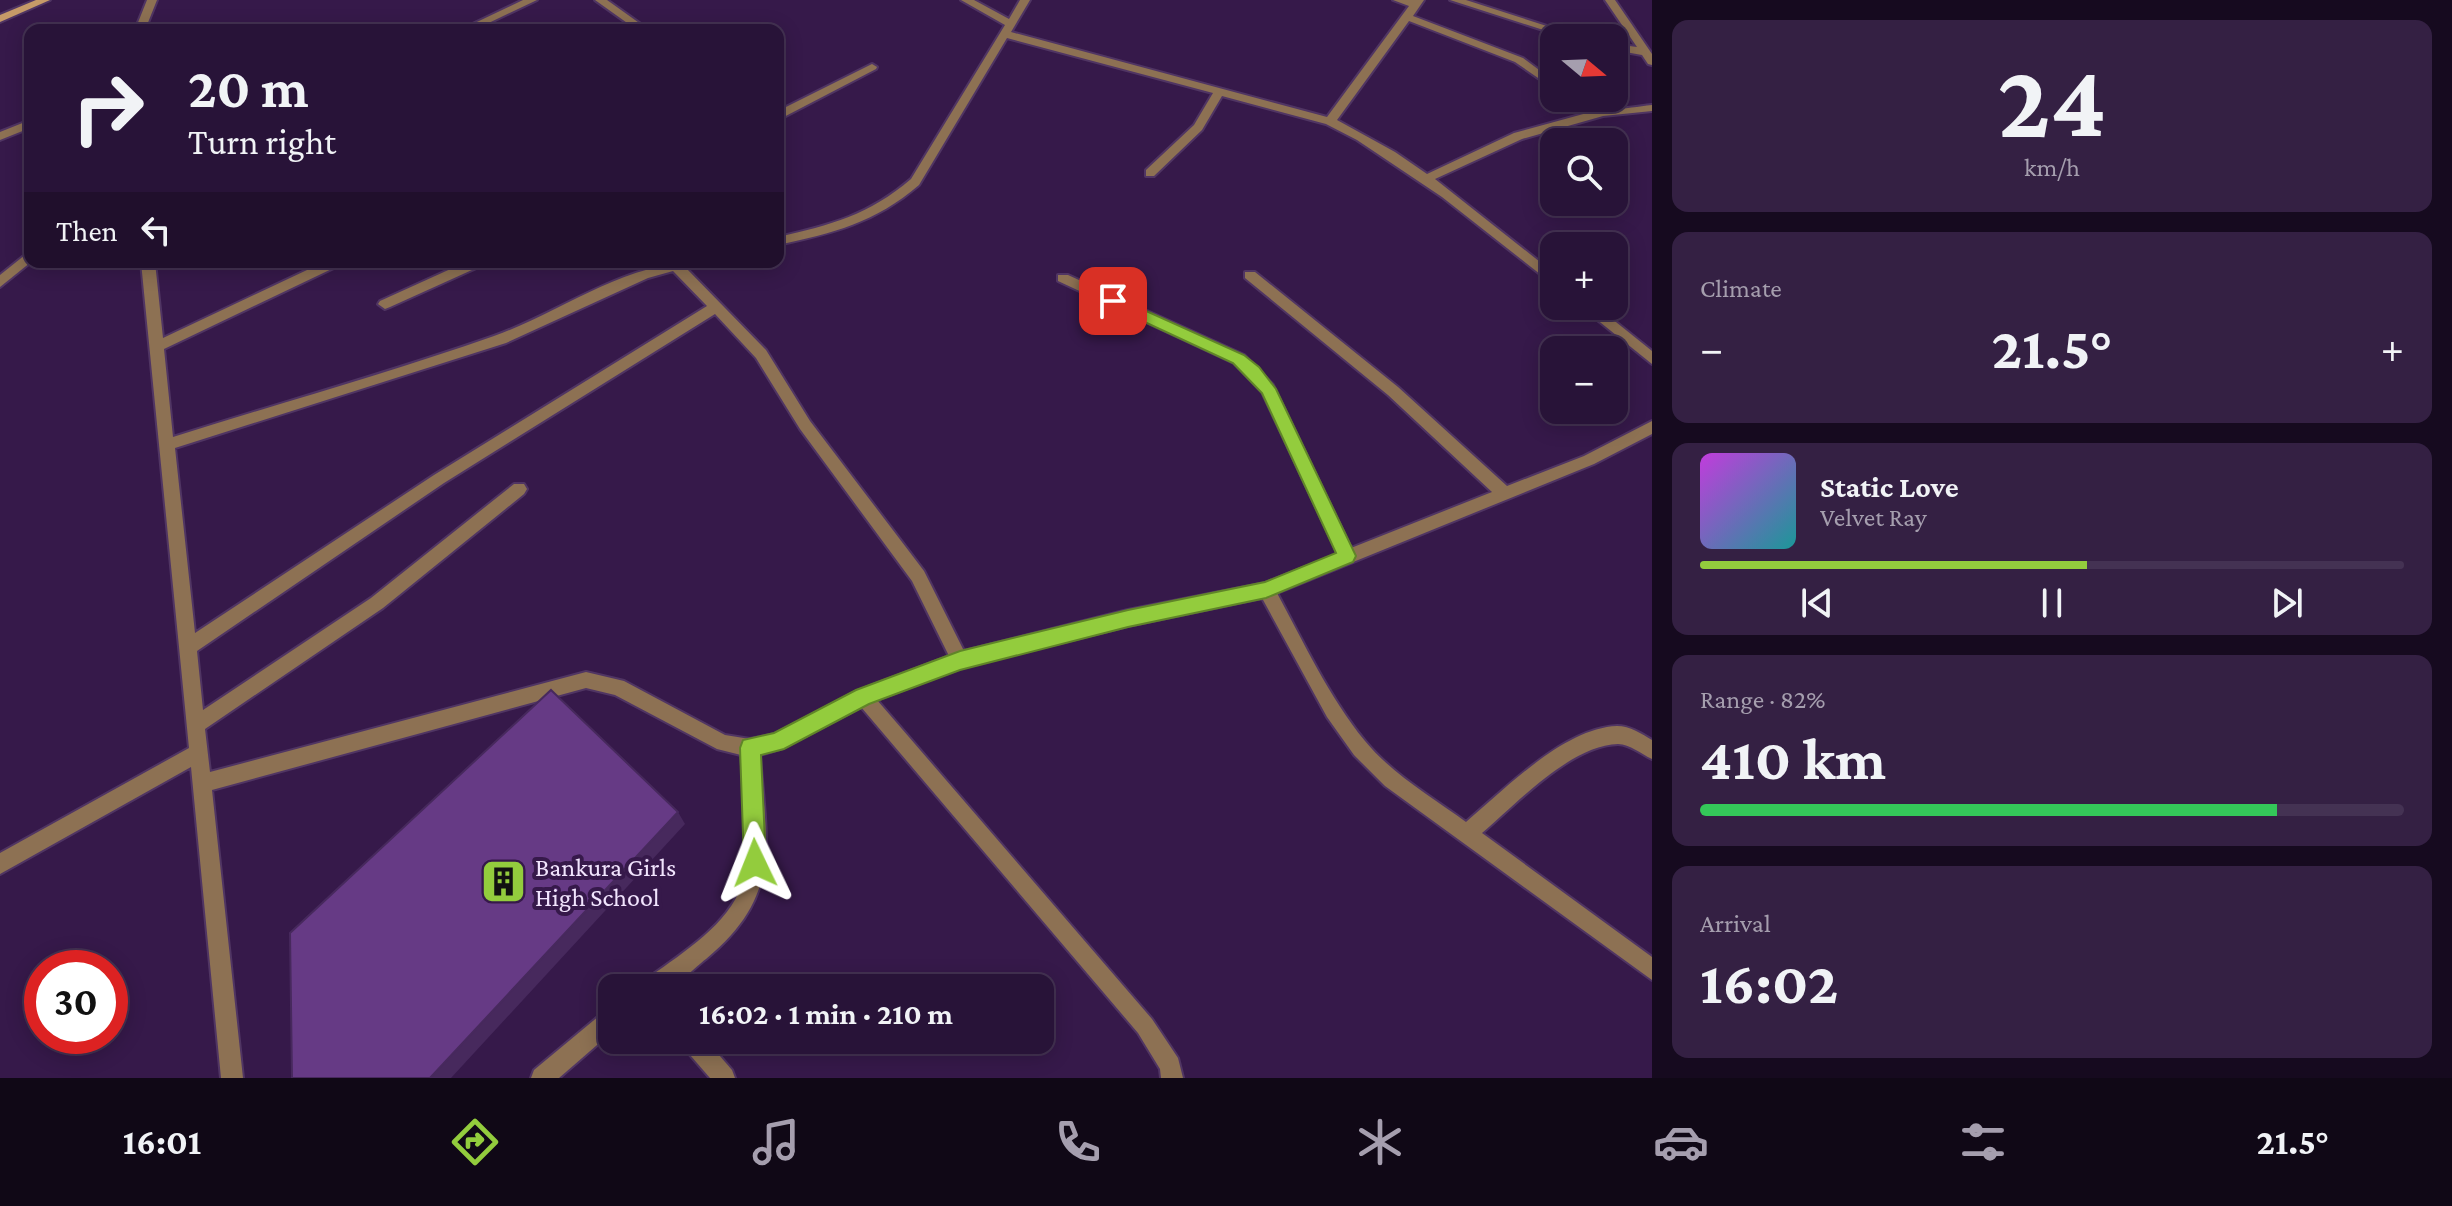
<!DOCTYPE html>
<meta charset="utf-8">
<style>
:root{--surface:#281338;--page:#342043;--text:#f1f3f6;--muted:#a59eae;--line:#443253;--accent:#93cc3d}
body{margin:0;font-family:"Crimson Pro",serif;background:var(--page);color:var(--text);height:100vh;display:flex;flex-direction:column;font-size:30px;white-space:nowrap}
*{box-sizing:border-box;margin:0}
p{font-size:26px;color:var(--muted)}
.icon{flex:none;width:44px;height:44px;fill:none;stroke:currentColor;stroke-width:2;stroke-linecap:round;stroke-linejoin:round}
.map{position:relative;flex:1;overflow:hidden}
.sheet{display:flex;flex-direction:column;gap:20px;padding:20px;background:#160a1f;width:800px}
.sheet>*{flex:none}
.top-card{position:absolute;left:24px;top:24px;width:760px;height:244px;border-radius:16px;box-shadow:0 4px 20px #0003,0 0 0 2px var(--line);background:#281338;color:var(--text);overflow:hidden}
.needle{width:52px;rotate:109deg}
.fabs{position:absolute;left:1540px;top:24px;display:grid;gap:16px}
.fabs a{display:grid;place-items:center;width:88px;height:88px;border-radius:16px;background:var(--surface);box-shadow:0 4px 20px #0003,0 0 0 2px var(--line);font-size:40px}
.speed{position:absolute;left:24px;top:950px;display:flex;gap:16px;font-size:40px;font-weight:700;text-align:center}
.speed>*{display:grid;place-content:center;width:104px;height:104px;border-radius:50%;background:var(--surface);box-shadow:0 4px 20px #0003,0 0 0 2px var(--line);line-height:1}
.speed .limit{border:12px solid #d22;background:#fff;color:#111}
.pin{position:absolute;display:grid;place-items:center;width:68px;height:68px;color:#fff;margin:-34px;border-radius:16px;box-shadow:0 4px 12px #0006}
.me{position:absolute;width:88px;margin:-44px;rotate:358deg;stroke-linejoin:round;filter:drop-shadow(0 0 6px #0008)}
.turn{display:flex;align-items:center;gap:28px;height:168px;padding:0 32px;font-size:36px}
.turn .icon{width:104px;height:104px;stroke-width:2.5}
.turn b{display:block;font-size:56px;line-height:68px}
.then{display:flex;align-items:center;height:76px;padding:0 32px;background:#0003;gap:16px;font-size:30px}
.big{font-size:60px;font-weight:700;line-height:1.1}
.sheet .card{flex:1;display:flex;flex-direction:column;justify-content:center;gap:12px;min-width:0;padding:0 28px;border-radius:16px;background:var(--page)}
.sheet .dial{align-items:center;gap:0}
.dial b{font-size:104px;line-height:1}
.song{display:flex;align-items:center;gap:24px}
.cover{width:96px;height:96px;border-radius:12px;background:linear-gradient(135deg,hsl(290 70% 55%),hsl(180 70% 35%))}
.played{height:8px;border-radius:4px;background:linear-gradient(90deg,var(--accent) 55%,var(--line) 55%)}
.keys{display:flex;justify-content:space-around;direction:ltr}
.heat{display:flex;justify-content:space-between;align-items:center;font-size:44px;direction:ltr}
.charge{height:12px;border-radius:6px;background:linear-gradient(90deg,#34c759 82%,var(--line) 0)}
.trip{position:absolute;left:598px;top:974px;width:456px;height:80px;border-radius:16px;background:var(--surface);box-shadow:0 4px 20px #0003,0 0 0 2px var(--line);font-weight:700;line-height:80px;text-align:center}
.menu{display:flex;height:128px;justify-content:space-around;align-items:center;background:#100816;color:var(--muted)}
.menu .icon{width:56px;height:56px}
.menu .selected{color:var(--accent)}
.menu b{font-size:36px;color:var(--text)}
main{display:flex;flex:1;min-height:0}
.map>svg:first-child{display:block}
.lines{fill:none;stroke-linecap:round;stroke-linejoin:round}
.street-casing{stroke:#503563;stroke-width:4}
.secondary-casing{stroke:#503563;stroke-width:4}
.street{fill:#8d7153;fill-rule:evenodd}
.secondary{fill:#c69a68;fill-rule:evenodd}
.shaded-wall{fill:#47295d}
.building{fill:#663a85;stroke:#47295d;stroke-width:2}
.route{fill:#93cc3d;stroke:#608528;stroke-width:2}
.labels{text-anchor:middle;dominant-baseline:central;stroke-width:8;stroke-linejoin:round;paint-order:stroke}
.near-poi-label{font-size:26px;fill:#f1e4fd;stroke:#36194a;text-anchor:start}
</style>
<main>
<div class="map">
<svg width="1652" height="1078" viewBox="0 0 1652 1078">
<rect width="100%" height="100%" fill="#36194a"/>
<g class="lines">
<defs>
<g id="street">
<polygon points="147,0 157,0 145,30 135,30"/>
<polygon points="523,0 537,0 474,30 460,30"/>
<polygon points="595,0 607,0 649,30 637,30"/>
<path d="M961 0H974L1009 19 1020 0H1030L1011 32 1327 117 1409 6 1393 0H1424L1413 16 1523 58 1554 81V89L1515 62 1409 21 1337 120 1395 152 1427 174 1514 133 1587 113 1572 107 1561 98C1576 98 1579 104 1592 107 1611 112 1633 107 1652 105V111L1603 116 1522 139 1435 179 1554 273V285L1442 197 1357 140 1326 124 1222 96 1202 130 1154 176H1146V170L1194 125 1213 93 1007 38 919 185C875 223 833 233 778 245V237C831 225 869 215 911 179L1005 25Z"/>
<polygon points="1450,0 1466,0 1584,38 1568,38"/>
<polygon points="1605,0 1615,0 1652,54 1652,65 1648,64 1642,55 1614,50 1614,44 1637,47"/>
<polygon points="872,64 877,67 876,69 778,120 778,111"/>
<polygon points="30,120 30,128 0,140 0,132"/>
<polygon points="30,251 31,262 0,287 0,275"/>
<path d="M141 262H155L163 338 324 262H342L340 265 164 349 173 437C280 403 389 373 494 336 562 312 624 262 699 262L697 265 686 268 766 350 810 421 924 571 964 651 1128 610 1265 583 1338 554 1262 392 1234 363 1058 281V275H1068L1244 355 1273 385 1351 548 1492 492 1388 395 1245 278V272H1255L1398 387 1507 486 1584 456 1652 421V434L1594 464 1277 593C1304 643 1329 697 1365 741 1392 774 1432 797 1466 822 1505 789 1564 728 1617 726 1630 726 1642 734 1652 740V759C1641 754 1630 744 1618 744 1571 745 1516 804 1482 833L1652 957V980L1385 786 1354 755 1327 717 1262 598 1128 626 960 668 877 700 1152 1019 1178 1058 1183 1078H1161L1160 1069 1138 1033 861 707 783 748 760 755C766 844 783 895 706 959 695 967 679 985 666 988 658 989 648 988 641 988L644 981C676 957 722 930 739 892 755 856 744 794 741 755L717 749 615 695 586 688 212 790 243 1078H221L191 767 0 874V853L189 748ZM673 271 707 306 434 475 195 633 175 448 506 343 648 278ZM715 314 756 358 800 429 912 581 949 656 857 691 775 734 750 739 725 735 624 681 586 672 210 772 205 729 383 608 524 494 527 489 524 484H514L371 598 203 710 197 651 444 483Z"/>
<polygon points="466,262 485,262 483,265 390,307 385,309 378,304 380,301"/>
<polygon points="1580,306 1596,306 1652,351 1652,364"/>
<polygon points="612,1007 612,1032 559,1078 531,1078 534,1070 605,1011"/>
<polygon points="681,1040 706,1040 732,1070 735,1078 710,1078 684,1048"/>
</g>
<polygon id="secondary" points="36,0 50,0 0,22 0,15"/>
</defs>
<use href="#street" class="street-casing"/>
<use href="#secondary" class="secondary-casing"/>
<use href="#street" class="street"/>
<use href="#secondary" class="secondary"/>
</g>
<polygon class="shaded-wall" points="678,812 685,824 451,1078 430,1078"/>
<polygon class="building" points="551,690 678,812 430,1078 292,1078 290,933"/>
<polygon class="route" points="1113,296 1244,355 1259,367 1276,389 1356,556 1353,562 1266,598 1128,627 960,670 869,704 784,749 761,755 766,863 763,870 755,874 747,870 744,863 740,748 743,740 774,733 856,690 960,651 1128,610 1265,582 1336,553 1262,393 1233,363 1108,305 1106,301"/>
<defs>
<symbol id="building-square" viewBox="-11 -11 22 22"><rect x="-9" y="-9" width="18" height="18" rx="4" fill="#93cc3d" stroke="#36194a"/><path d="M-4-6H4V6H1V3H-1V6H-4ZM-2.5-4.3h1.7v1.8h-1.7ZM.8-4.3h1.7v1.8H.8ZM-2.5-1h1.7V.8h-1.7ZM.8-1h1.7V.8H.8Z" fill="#111"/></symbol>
</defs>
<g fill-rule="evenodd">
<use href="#building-square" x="478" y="856" width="51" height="51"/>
</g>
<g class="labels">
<g class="near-poi-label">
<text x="535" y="867">Bankura Girls<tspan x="535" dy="30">High School</tspan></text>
</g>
</g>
</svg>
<div class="fabs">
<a><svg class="needle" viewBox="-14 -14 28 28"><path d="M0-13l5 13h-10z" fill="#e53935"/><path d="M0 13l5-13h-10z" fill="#a59eae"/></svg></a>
<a><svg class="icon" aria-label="search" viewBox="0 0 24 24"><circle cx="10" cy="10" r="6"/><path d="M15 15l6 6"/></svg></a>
<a>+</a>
<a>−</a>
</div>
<div class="speed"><div class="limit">30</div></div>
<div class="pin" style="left:1113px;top:301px;background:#d93025"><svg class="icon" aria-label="arrive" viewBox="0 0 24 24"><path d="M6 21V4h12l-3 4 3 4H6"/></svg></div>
<svg class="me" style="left:755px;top:863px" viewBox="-20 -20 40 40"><path d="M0-17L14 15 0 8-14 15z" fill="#93cc3d" stroke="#fff" stroke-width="4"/></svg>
<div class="trip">16:02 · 1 min · 210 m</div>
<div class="top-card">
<div class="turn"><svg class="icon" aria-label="right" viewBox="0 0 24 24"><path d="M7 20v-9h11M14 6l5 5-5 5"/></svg><div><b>20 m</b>Turn right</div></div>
<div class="then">Then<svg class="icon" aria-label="left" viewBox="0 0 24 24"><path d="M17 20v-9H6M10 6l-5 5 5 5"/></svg></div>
</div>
</div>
<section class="sheet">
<div class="card dial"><b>24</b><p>km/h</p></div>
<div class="card"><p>Climate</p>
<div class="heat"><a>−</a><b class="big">21.5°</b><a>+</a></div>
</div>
<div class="card">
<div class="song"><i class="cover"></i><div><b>Static Love</b><p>Velvet Ray</p></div></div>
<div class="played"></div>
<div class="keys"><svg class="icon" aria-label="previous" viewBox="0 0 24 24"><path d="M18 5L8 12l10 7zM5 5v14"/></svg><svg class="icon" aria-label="pause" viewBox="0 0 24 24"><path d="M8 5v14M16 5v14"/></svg><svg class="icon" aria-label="next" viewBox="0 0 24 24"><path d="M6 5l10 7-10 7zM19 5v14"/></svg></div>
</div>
<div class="card"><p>Range · 82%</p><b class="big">410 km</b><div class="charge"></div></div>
<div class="card"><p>Arrival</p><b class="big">16:02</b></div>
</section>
</main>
<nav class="menu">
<b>16:01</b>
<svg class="icon selected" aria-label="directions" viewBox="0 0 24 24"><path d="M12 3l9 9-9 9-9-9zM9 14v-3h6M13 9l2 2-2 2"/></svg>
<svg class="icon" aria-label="music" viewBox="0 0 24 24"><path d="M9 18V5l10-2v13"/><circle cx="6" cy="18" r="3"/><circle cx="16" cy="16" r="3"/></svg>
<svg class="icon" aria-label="phone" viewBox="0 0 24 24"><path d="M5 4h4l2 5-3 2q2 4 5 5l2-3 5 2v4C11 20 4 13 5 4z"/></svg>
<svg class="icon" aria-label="climate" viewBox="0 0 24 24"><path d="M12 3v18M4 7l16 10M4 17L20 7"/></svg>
<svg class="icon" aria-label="car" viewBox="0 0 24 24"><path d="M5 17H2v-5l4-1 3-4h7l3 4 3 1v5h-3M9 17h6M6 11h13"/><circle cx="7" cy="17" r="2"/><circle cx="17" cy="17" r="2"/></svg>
<svg class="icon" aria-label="filters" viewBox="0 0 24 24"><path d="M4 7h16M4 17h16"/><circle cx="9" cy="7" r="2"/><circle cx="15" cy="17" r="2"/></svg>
<b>21.5°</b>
</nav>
